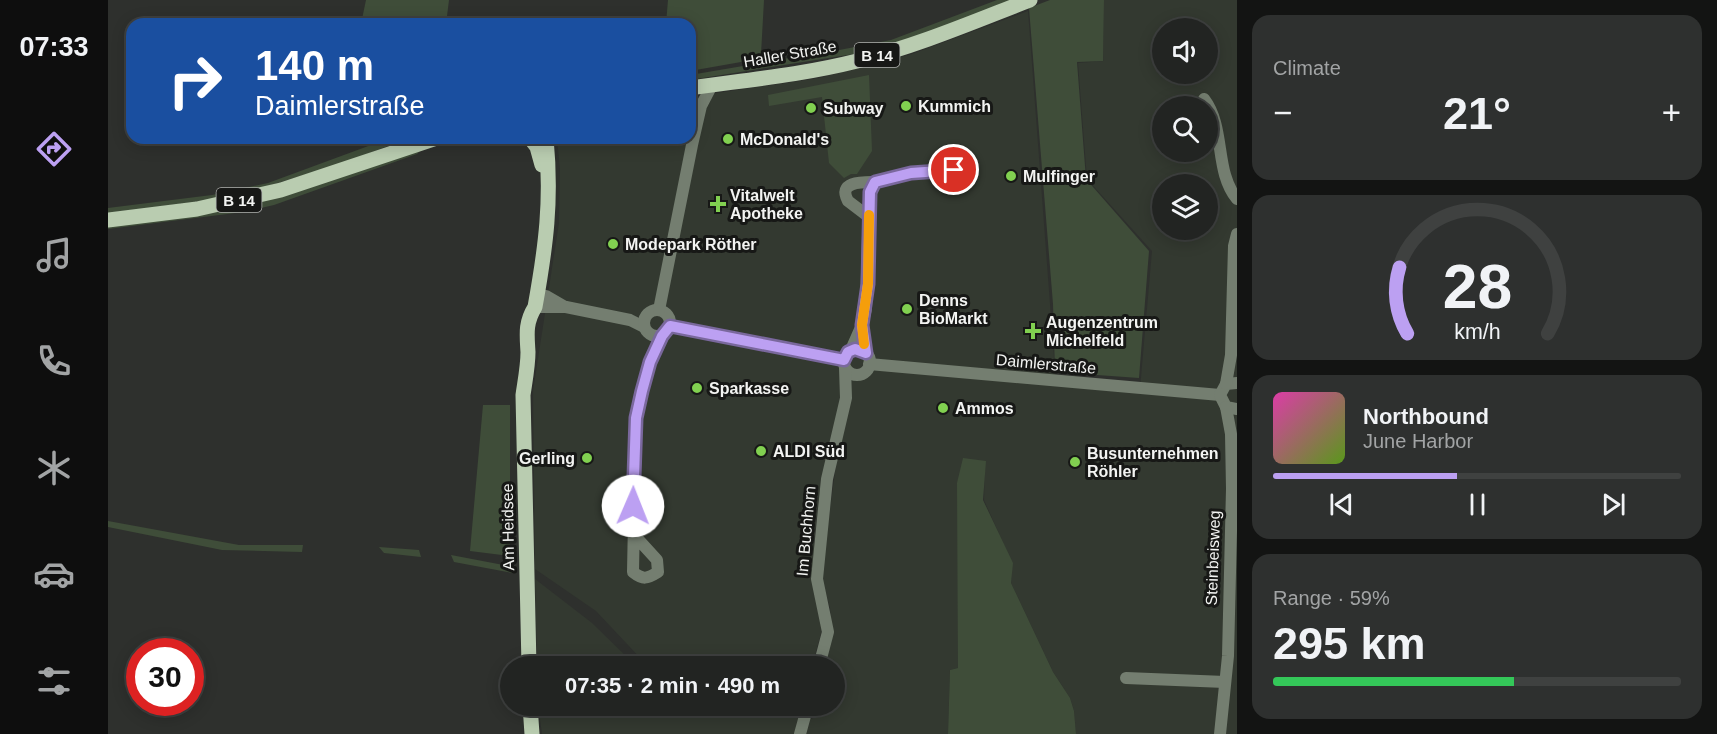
<!DOCTYPE html>
<meta charset="utf-8">
<style>
:root{--surface:#222422;--page:#2e302f;--text:#f1f3f6;--muted:#a2a4a5;--line:#3f4140;--accent:#bca0f2}
body{margin:0;font-family:Helvetica,sans-serif;background:var(--page);color:var(--text);height:100vh;display:flex;flex-direction:column;font-size:22px;white-space:nowrap}
*{box-sizing:border-box;margin:0}
p{font-size:20px;color:var(--muted)}
.icon{flex:none;width:33px;height:33px;fill:none;stroke:currentColor;stroke-width:2;stroke-linecap:round;stroke-linejoin:round}
.map{position:relative;flex:1;overflow:hidden}
.details{display:flex;flex-direction:column;gap:15px;padding:15px;background:#131413;width:480px}
.details>*{flex:none}
.top-card{position:absolute;left:18px;top:18px;width:570px;height:126px;border-radius:18px;box-shadow:0 3px 15px #0003,0 0 0 2px var(--line);background:#1a4fa0;color:#fff;overflow:hidden}
.buttons{position:absolute;left:1044px;top:18px;display:grid;gap:12px}
.buttons a{display:grid;place-items:center;width:66px;height:66px;border-radius:50%;background:var(--surface);box-shadow:0 3px 15px #0003,0 0 0 2px var(--line);font-size:30px}
.speed{position:absolute;left:18px;top:638px;display:flex;gap:12px;font-size:30px;font-weight:700;text-align:center}
.speed>*{display:grid;place-content:center;width:78px;height:78px;border-radius:50%;background:var(--surface);box-shadow:0 3px 15px #0003,0 0 0 2px var(--line);line-height:1}
.speed .limit{border:9px solid #d22;background:#fff;color:#111}
.pin{position:absolute;display:grid;place-items:center;width:51px;height:51px;color:#fff;margin:-26px;border:3px solid #fff;border-radius:50%;box-shadow:0 2px 6px #0007}
.me{position:absolute;width:66px;margin:-33px;rotate:1deg;stroke-linejoin:round;filter:drop-shadow(0 0 4px #0008)}
.turn{display:flex;align-items:center;gap:21px;height:126px;padding:0 30px;font-size:27px}
.turn .icon{width:78px;height:78px;stroke-width:2.5}
.turn b{display:block;font-size:42px;line-height:51px}
.big{font-size:45px;font-weight:600;line-height:1.1}
.details .card{flex:1;display:flex;flex-direction:column;justify-content:center;gap:9px;min-width:0;padding:0 21px;border-radius:18px;background:var(--page)}
.details .dial{align-items:center;gap:0}
.dial svg{height:156px;overflow:visible;fill:none;stroke:var(--line);stroke-width:7;stroke-linecap:round;text-anchor:middle}
.dial text{fill:var(--text);stroke:none}
.song{display:flex;align-items:center;gap:18px}
.cover{width:72px;height:72px;border-radius:9px;background:linear-gradient(135deg,hsl(320 70% 55%),hsl(90 70% 35%))}
.played{height:6px;border-radius:3px;background:linear-gradient(90deg,var(--accent) 45%,var(--line) 45%)}
.keys{display:flex;justify-content:space-around;direction:ltr}
.heat{display:flex;justify-content:space-between;align-items:center;font-size:33px;direction:ltr}
.charge{height:9px;border-radius:4px;background:linear-gradient(90deg,#34c759 59%,var(--line) 0)}
.trip{position:absolute;left:392px;top:656px;width:345px;height:60px;border-radius:30px;background:var(--surface);box-shadow:0 3px 15px #0003,0 0 0 2px var(--line);font-weight:600;line-height:60px;text-align:center}
main{display:flex;flex:1;min-height:0}
.tabs{display:flex;flex-direction:column;width:108px;justify-content:space-around;align-items:center;background:#0e0e0e;color:var(--muted)}
.tabs .icon{width:42px;height:42px}
.tabs .selected{color:var(--accent)}
.tabs b{font-size:27px;color:var(--text)}
.map>svg:first-child{display:block}
.built{fill:#333930;fill-rule:evenodd}
.green{fill:#3f4d39}
.lines{fill:none;stroke-linecap:round;stroke-linejoin:round}
.minor{stroke:#747e70;stroke-width:12}
.major{stroke:#b9ccb0;stroke-width:15}
.route-casing{stroke:#7a689d;stroke-width:15}
.route{stroke:#bca0f2;stroke-width:10}
.slow{stroke:#f59e0b;stroke-width:10}
.poi-dot{fill:#81d050;stroke:#171816;stroke-width:2}
.labels{text-anchor:middle;dominant-baseline:central;stroke-width:6;stroke-linejoin:round;paint-order:stroke}
.shield{fill:#171816;stroke:#b1b2b0;stroke-width:1.5}
.shield-label{font-size:15px;font-weight:bold;fill:#f3f4f2}
.street-label{font-size:16px;fill:#f3f4f2;stroke:#171816}
.poi-label{font-size:16px;font-weight:bold;fill:#f3f4f2;stroke:#171816;text-anchor:start}
</style>
<main>
<nav class="tabs">
<b>07:33</b>
<svg class="icon selected" aria-label="directions" viewBox="0 0 24 24"><path d="M12 3l9 9-9 9-9-9zM9 14v-3h6M13 9l2 2-2 2"/></svg>
<svg class="icon" aria-label="music" viewBox="0 0 24 24"><path d="M9 18V5l10-2v13"/><circle cx="6" cy="18" r="3"/><circle cx="16" cy="16" r="3"/></svg>
<svg class="icon" aria-label="phone" viewBox="0 0 24 24"><path d="M5 4h4l2 5-3 2q2 4 5 5l2-3 5 2v4C11 20 4 13 5 4z"/></svg>
<svg class="icon" aria-label="climate" viewBox="0 0 24 24"><path d="M12 3v18M4 7l16 10M4 17L20 7"/></svg>
<svg class="icon" aria-label="car" viewBox="0 0 24 24"><path d="M5 17H2v-5l4-1 3-4h7l3 4 3 1v5h-3M9 17h6M6 11h13"/><circle cx="7" cy="17" r="2"/><circle cx="17" cy="17" r="2"/></svg>
<svg class="icon" aria-label="filters" viewBox="0 0 24 24"><path d="M4 7h16M4 17h16"/><circle cx="9" cy="7" r="2"/><circle cx="15" cy="17" r="2"/></svg>
</nav>
<div class="map">
<svg width="1129" height="734" viewBox="0 0 1129 734">
<rect width="100%" height="100%" fill="#2e302d"/>
<g class="built">
<path d="M996 0H1129V734H968L966 711 962 698 945 672 903 583 904 563 876 500 877 461 850 668 842 670 840 734H434L430 705H648L704 719 708 705H726V666H717L724 634 722 608 713 576 728 465 713 480 706 542 705 586 714 630 704 666H544L536 662 488 611 427 569 425 391 451 223 452 169 449 138H582V97L711 78 804 54 920 11 948 384 1032 389 1044 251 979 179 970 63 995 61ZM1054 28H1100V74H1054ZM1054 106H1100V152H1054ZM1054 184H1100V230H1054Z"/>
<polygon points="427,579 484,623 528,666 429,666"/>
</g>
<g class="green">
<polygon points="258,0 341,0 338,24 253,24"/>
<polygon points="560,0 656,0 653,54 633,62 582,71 582,24 558,24"/>
<polygon points="889,0 907,0 818,35 752,53 582,80 582,75 635,66 658,59 690,58 783,40"/>
<polygon points="942,0 996,0 995,61 969,62 978,179 1041,251 1031,378 947,372 945,304 921,8"/>
<polygon points="761,75 764,151 749,174 743,174 736,178 721,163 714,97 661,106 660,95"/>
<polygon points="282,138 301,138 235,163 124,197 0,213 0,208 104,195 160,183"/>
<polygon points="313,150 309,154 166,205 135,212 0,229 0,225"/>
<polygon points="375,405 402,405 402,556 362,551"/>
<polygon points="855,458 878,461 875,500 905,563 903,583 945,672 962,698 966,711 968,734 840,734 842,670 850,668 849,483"/>
<polygon points="0,521 131,545 195,545 194,552 114,550 0,527"/>
<polygon points="271,547 311,550 313,557 276,553"/>
<polygon points="343,555 406,567 404,573 346,562"/>
</g>
<g class="lines">
<g class="minor">
<path d="M1096 99C1118 128 1106 171 1129 199"/>
<path d="M761 217 740 201C729 181 755 182 767 182"/>
<polyline points="429,294 438,296 457,307"/>
<polyline points="427,307 458,307 522,320 536,327"/>
<circle cx="549" cy="323" r="13"/>
<polyline points="551,310 584,145 593,106 604,85"/>
<polyline points="562,326 736,360"/>
<circle cx="749" cy="362" r="13"/>
<polyline points="743,350 754,325 758,309 761,199 767,182 803,173 846,169"/>
<polyline points="761,364 1112,395"/>
<polyline points="1129,383 1118,384 1112,395 1118,407 1129,409"/>
<polyline points="1118,384 1123,355 1126,246 1129,234"/>
<path d="M528 537 549 560 550 572C539 579 535 580 525 572L528 418 542 361 554 336"/>
<polyline points="711,666 720,632 709,579 719,479 738,398 737,368"/>
<polyline points="1018,678 1117,682"/>
<polyline points="692,734 700,705"/>
<polyline points="1112,734 1120,656 1124,489 1123,434 1118,407"/>
</g>
<g class="major">
<path d="M582 88C638 80 694 75 749 61 809 46 865 22 922 0"/>
<polyline points="422,138 429,147 434,165"/>
<polyline points="0,220 89,209 173,190 329,138"/>
<path d="M421 666 415 395C417 381 420 366 420 352 419 335 417 323 427 307 438 246 444 200 438 138"/>
<polyline points="422,705 424,734"/>
</g>
</g>
<g class="lines">
<defs>
<polyline id="route" points="525,506 528,418 534,391 542,362 554,336 562,326 736,360 740,352 747,349 758,353 754,325 760,284 762,192 767,182 803,173 846,170"/>
</defs>
<use href="#route" class="route-casing"/>
<use href="#route" class="route"/>
<polyline class="slow" points="756,344 754,325 760,284 761,215"/>
</g>
<g class="poi-dot">
<circle cx="798" cy="106" r="6"/>
<circle cx="703" cy="108" r="6"/>
<circle cx="620" cy="139" r="6"/>
<circle cx="903" cy="176" r="6"/>
<path d="M607 195h6v6h6v6h-6v6h-6v-6h-6v-6h6z"/>
<circle cx="505" cy="244" r="6"/>
<circle cx="799" cy="309" r="6"/>
<path d="M922 322h6v6h6v6h-6v6h-6v-6h-6v-6h6z"/>
<circle cx="589" cy="388" r="6"/>
<circle cx="835" cy="408" r="6"/>
<circle cx="653" cy="451" r="6"/>
<circle cx="479" cy="458" r="6"/>
<circle cx="967" cy="462" r="6"/>
</g>
<g class="labels">
<g class="shield">
<rect x="746.5" y="43" width="45" height="24" rx="4.5"/>
<rect x="108.5" y="188" width="45" height="24" rx="4.5"/>
</g>
<g class="shield-label">
<text x="769" y="55">B 14</text>
<text x="131" y="200">B 14</text>
</g>
<g class="street-label">
<text transform="translate(682 54) rotate(-10)">Haller Straße</text>
<text transform="translate(938 364) rotate(5)">Daimlerstraße</text>
<text transform="translate(400 527) rotate(-91)">Am Heidsee</text>
<text transform="translate(698 531) rotate(-85)">Im Buchhorn</text>
<text transform="translate(1105 558) rotate(-88)">Steinbeisweg</text>
</g>
<g class="poi-label">
<text x="810" y="106">Kummich</text>
<text x="715" y="108">Subway</text>
<text x="632" y="139">McDonald's</text>
<text x="915" y="176">Mulfinger</text>
<text x="622" y="195">Vitalwelt<tspan x="622" dy="18">Apotheke</tspan></text>
<text x="517" y="244">Modepark Röther</text>
<text x="811" y="300">Denns<tspan x="811" dy="18">BioMarkt</tspan></text>
<text x="938" y="322">Augenzentrum<tspan x="938" dy="18">Michelfeld</tspan></text>
<text x="601" y="388">Sparkasse</text>
<text x="847" y="408">Ammos</text>
<text x="665" y="451">ALDI Süd</text>
<text x="979" y="453">Busunternehmen<tspan x="979" dy="18">Röhler</tspan></text>
<text x="467" y="458" text-anchor="end">Gerling</text>
</g>
</g>
</svg>
<div class="buttons">
<a><svg class="icon" aria-label="sound" viewBox="0 0 24 24"><path d="M4 9h4l5-4v14l-5-4H4zM17 9q2 3 0 6"/></svg></a>
<a><svg class="icon" aria-label="search" viewBox="0 0 24 24"><circle cx="10" cy="10" r="6"/><path d="M15 15l6 6"/></svg></a>
<a><svg class="icon" aria-label="layers" viewBox="0 0 24 24"><path d="M12 4l9 5-9 5-9-5zM3 14l9 5 9-5"/></svg></a>
</div>
<div class="speed"><div class="limit">30</div></div>
<div class="pin" style="left:846px;top:170px;background:#d93025"><svg class="icon" aria-label="arrive" viewBox="0 0 24 24"><path d="M6 21V4h12l-3 4 3 4H6"/></svg></div>
<svg class="me" style="left:525px;top:506px" viewBox="-20 -20 40 40"><circle r="19" fill="#fff"/><path d="M0-13L10 11 0 6-10 11z" fill="#bca0f2"/></svg>
<div class="trip">07:35 · 2 min · 490 m</div>
<div class="top-card">
<div class="turn"><svg class="icon" aria-label="right" viewBox="0 0 24 24"><path d="M7 20v-9h11M14 6l5 5-5 5"/></svg><div><b>140 m</b>Daimlerstraße</div></div>
</div>
</div>
<section class="details">
<div class="card"><p>Climate</p>
<div class="heat"><a>−</a><b class="big">21°</b><a>+</a></div>
</div>
<div class="card dial"><svg viewBox="0 0 100 80">
<path d="M14 69A42 42 0 1 1 86 69"/>
<path d="M14 69A42 42 0 0 1 10 35" stroke="#bca0f2"/>
<text x="50" y="56" font-size="32" font-weight="700">28</text>
<text x="50" y="72" font-size="11">km/h</text>
</svg></div>
<div class="card">
<div class="song"><i class="cover"></i><div><b>Northbound</b><p>June Harbor</p></div></div>
<div class="played"></div>
<div class="keys"><svg class="icon" aria-label="previous" viewBox="0 0 24 24"><path d="M18 5L8 12l10 7zM5 5v14"/></svg><svg class="icon" aria-label="pause" viewBox="0 0 24 24"><path d="M8 5v14M16 5v14"/></svg><svg class="icon" aria-label="next" viewBox="0 0 24 24"><path d="M6 5l10 7-10 7zM19 5v14"/></svg></div>
</div>
<div class="card"><p>Range · 59%</p><b class="big">295 km</b><div class="charge"></div></div>
</section>
</main>
